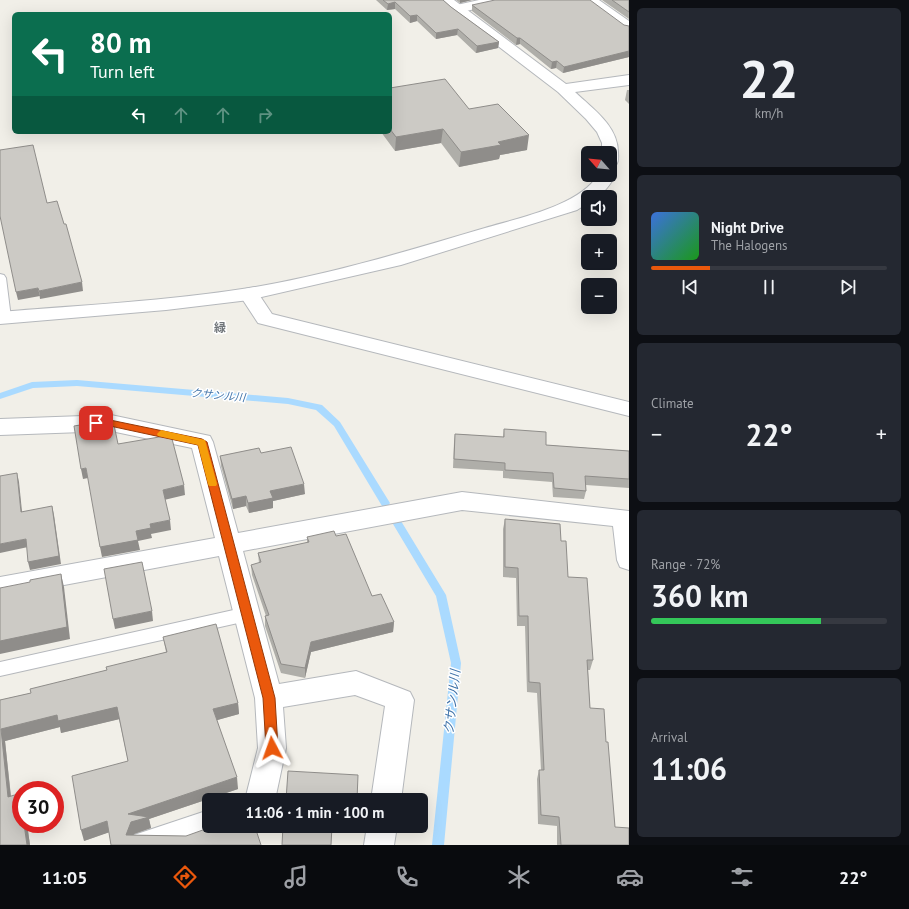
<!DOCTYPE html>
<meta charset="utf-8">
<style>
:root{--surface:#171b24;--page:#242831;--text:#f1f3f6;--muted:#9ea1a6;--line:#363941;--accent:#ea580c}
body{margin:0;font-family:"PT Sans","Noto Sans JP",sans-serif;background:var(--page);color:var(--text);height:100vh;display:flex;flex-direction:column;font-size:15px;white-space:nowrap}
*{box-sizing:border-box;margin:0}
p{font-size:13px;color:var(--muted)}
.icon{flex:none;width:22px;height:22px;fill:none;stroke:currentColor;stroke-width:2;stroke-linecap:round;stroke-linejoin:round}
.map{position:relative;flex:1;overflow:hidden}
.drawer{display:flex;flex-direction:column;gap:8px;padding:8px;background:#0d0f14;width:280px}
.drawer>*{flex:none}
.banner{position:absolute;left:12px;top:12px;width:380px;height:122px;border-radius:6px;box-shadow:0 4px 16px #0002;background:#0b6e4f;color:#fff;overflow:hidden}
.needle{width:26px;rotate:297deg}
.buttons{position:absolute;left:581px;top:146px;display:grid;gap:8px}
.buttons a{display:grid;place-items:center;width:36px;height:36px;border-radius:6px;background:var(--surface);box-shadow:0 4px 16px #0002;font-size:20px}
.speed{position:absolute;left:12px;top:781px;display:flex;gap:8px;font-size:20px;font-weight:700;text-align:center}
.speed>*{display:grid;place-content:center;width:52px;height:52px;border-radius:50%;background:var(--surface);box-shadow:0 4px 16px #0002;line-height:1}
.speed .limit{border:6px solid #d22;background:#fff;color:#111}
.pin{position:absolute;display:grid;place-items:center;width:34px;height:34px;color:#fff;margin:-17px;border-radius:8px;box-shadow:0 2px 6px #0006}
.me{position:absolute;width:44px;margin:-22px;rotate:356deg;stroke-linejoin:round;filter:drop-shadow(0 0 3px #0008)}
.turn{display:flex;align-items:center;gap:14px;height:84px;padding:0 12px;font-size:18px}
.turn .icon{width:52px;height:52px;stroke-width:2.5}
.turn b{display:block;font-size:28px;line-height:34px}
.lanes{display:flex;align-items:center;height:38px;padding:0 12px;background:#0003;justify-content:center;gap:20px;direction:ltr}
.lanes .off{opacity:.35}
.big{font-size:30px;font-weight:700;line-height:1.1}
.drawer .widget{flex:1;display:flex;flex-direction:column;justify-content:center;gap:6px;min-width:0;padding:0 14px;border-radius:6px;background:var(--page)}
.drawer .dial{align-items:center;gap:0}
.dial b{font-size:52px;line-height:1}
.song{display:flex;align-items:center;gap:12px}
.cover{width:48px;height:48px;border-radius:6px;background:linear-gradient(135deg,hsl(220 70% 55%),hsl(120 70% 35%))}
.played{height:4px;border-radius:2px;background:linear-gradient(90deg,var(--accent) 25%,var(--line) 25%)}
.keys{display:flex;justify-content:space-around;direction:ltr}
.heat{display:flex;justify-content:space-between;align-items:center;font-size:22px;direction:ltr}
.charge{height:6px;border-radius:3px;background:linear-gradient(90deg,#34c759 72%,var(--line) 0)}
.trip{position:absolute;left:202px;top:793px;width:226px;height:40px;border-radius:6px;background:var(--surface);box-shadow:0 4px 16px #0002;font-weight:700;line-height:40px;text-align:center}
.tab-bar{display:flex;height:64px;justify-content:space-around;align-items:center;background:#090b0e;color:var(--muted)}
.tab-bar .icon{width:28px;height:28px}
.tab-bar .selected{color:var(--accent)}
.tab-bar b{font-size:18px;color:var(--text)}
main{display:flex;flex:1;min-height:0}
.map>svg:first-child{display:block}
.lines{fill:none;stroke-linecap:round;stroke-linejoin:round}
.stream{fill:#aadaff;fill-rule:evenodd}
.service-casing{stroke:#b5b8bc;stroke-width:2}
.minor-casing{stroke:#b5b8bc;stroke-width:2}
.tertiary-casing{stroke:#b5b8bc;stroke-width:2}
.service{fill:#fff;fill-rule:evenodd}
.minor{fill:#fff;fill-rule:evenodd}
.tertiary{fill:#fff;fill-rule:evenodd}
.wall{fill:#afaea9}
.shaded-wall{fill:#8f8d8a}
.building{fill:#cccac5;stroke:#8f8d8a}
.route{fill:#ea580c;stroke:#983908}
.slow{fill:#f59e0b}
.labels{text-anchor:middle;dominant-baseline:central;stroke-width:3;stroke-linejoin:round;paint-order:stroke}
.water-label{font-size:11px;font-style:italic;fill:#4174aa;stroke:#fff}
.quarter-label{font-size:12px;font-weight:bold;fill:#70757a;stroke:#fff}
.near-water-label{font-size:13px;font-style:italic;fill:#4174aa;stroke:#fff}
</style>
<main>
<div class="map">
<svg width="629" height="845" viewBox="0 0 629 845">
<rect width="100%" height="100%" fill="#f1efe8"/>
<g class="lines">
<g class="stream">
<polygon points="77,380 288,398 322,405 340,422 390,503 388,506 382,506 334,426 316,410 288,404 77,386 33,388 0,399 0,393 32,382"/>
<polygon points="398,520 401,521 446,595 461,663 444,845 432,845 451,663 436,596 393,524 395,521"/>
</g>
<defs>
<g id="service">
<polygon points="0,274 4,275 6,278 11,318 9,321 5,322 0,320"/>
<polygon points="247,607 253,609 255,614 253,619 247,621 0,676 0,662"/>
</g>
<g id="minor">
<polygon points="479,0 504,0 502,3 457,13 452,12 450,9 452,6"/>
<polygon points="583,0 599,0 629,21 629,31 624,30"/>
<polygon points="249,288 256,290 272,314 629,402 629,416 258,323 239,294 242,290"/>
<polygon points="111,415 210,436 213,442 238,533 462,492 629,511 629,570 620,567 617,560 613,526 462,510 243,551 279,684 356,671 410,692 414,700 401,800 371,800 385,706 355,695 283,707 286,748 275,800 245,800 258,748 255,698 219,556 0,597 0,577 215,538 192,448 111,431 0,435 0,419"/>
<polygon points="209,810 209,826 223,826 220,834 188,845 130,845 134,835"/>
<polygon points="367,826 397,826 394,845 364,845"/>
</g>
<g id="tertiary">
<path d="M438 0H454L566 84 629 75V85L575 92C593 109 618 126 618 152 618 157 619 161 616 165L610 166V153H602V143L597 132 586 119 558 92Z"/>
<path d="M610 171H613L616 175C608 187 603 197 588 197V203L577 210 401 265 249 300 166 310 0 324V312C83 305 167 301 249 288 329 275 407 251 485 228 518 218 579 206 598 175H610Z"/>
</g>
</defs>
<use href="#service" class="service-casing"/>
<use href="#minor" class="minor-casing"/>
<use href="#tertiary" class="tertiary-casing"/>
<use href="#service" class="service"/>
<use href="#minor" class="minor"/>
<use href="#tertiary" class="tertiary"/>
</g>
<g class="wall">
<polygon points="376,0 443,0 451,7 499,42 498,48 476,53 457,35 436,39 417,21 410,23 395,9 387,10"/>
<polygon points="456,0 472,0 460,3"/>
<polygon points="602,0 629,0 629,19"/>
<polygon points="472,5 629,26 629,57 563,73 556,68 551,69 520,44 516,45 472,11"/>
<polygon points="390,88 469,109 527,150 500,155 499,159 459,167 441,143 395,151 381,132 390,132"/>
<polygon points="627,90 629,90 629,104 625,100"/>
<polygon points="504,429 546,445 629,451 629,488 586,485 586,491 584,499 553,497 552,482 503,478 503,471 453,468 454,442 455,434 503,437"/>
<polygon points="261,453 305,494 273,501 273,508 249,513 246,506 233,509 221,466 220,456"/>
<polygon points="505,519 561,541 568,577 593,660 590,670 588,670 590,708 606,742 615,827 629,845 557,845 557,826 538,824 537,779 539,770 541,770 537,693 527,692 525,626 517,626 516,578 503,577 503,529"/>
<polygon points="336,536 372,596 394,622 393,632 311,652 305,678 281,673 265,626 265,616 266,616 252,575 251,565 259,563 258,553 307,543 307,537"/>
<polygon points="163,637 238,703 239,714 217,720 238,789 149,819 151,828 134,834 133,835 186,836 256,830 111,845 109,832 84,841 128,761 119,719 61,733 60,727 5,741 11,796 21,824 27,824 30,845 0,845 0,700 31,693 166,652"/>
</g>
<g class="shaded-wall">
<polygon points="460,0 472,0 460,3"/>
<polygon points="395,2 395,9 387,10 388,4"/>
<polygon points="417,15 417,21 410,23 410,16"/>
<polygon points="458,29 457,35 436,39 436,33"/>
<polygon points="517,38 520,38 520,44 516,45"/>
<polygon points="499,42 498,48 476,53 477,46"/>
<polygon points="629,51 629,57 563,73 564,67"/>
<polygon points="557,61 556,68 551,69 552,62"/>
<polygon points="443,129 441,143 395,151 396,137"/>
<polygon points="529,135 527,150 500,155 499,159 459,167 461,152 498,142"/>
<polygon points="82,282 83,291 40,299 39,291"/>
<polygon points="38,288 40,296 18,300 16,292"/>
<polygon points="86,468 88,478 83,479 81,469"/>
<polygon points="17,473 19,482 23,521 21,512"/>
<polygon points="304,484 305,494 273,501 273,508 249,513 248,503 270,491"/>
<polygon points="184,485 185,495 164,500 163,490"/>
<polygon points="246,496 246,506 233,509 232,499"/>
<polygon points="52,506 54,515 61,564 30,570 28,562"/>
<polygon points="170,520 171,530 151,534 152,538 138,541 140,550 102,557 100,547 136,531 150,524"/>
<polygon points="26,539 28,547 0,553 0,544"/>
<polygon points="61,574 64,587 70,639 0,654 0,641"/>
<polygon points="152,611 153,621 115,629 113,619"/>
<polygon points="394,622 393,632 311,652 305,678 305,668 311,642"/>
<polygon points="238,703 239,714 214,721 213,709"/>
<polygon points="117,707 120,719 61,733 60,727 5,741 12,808 8,797 1,729 57,715"/>
<polygon points="237,777 238,789 149,819 151,828 134,834 129,845 126,835 128,814"/>
<polygon points="107,821 110,832 84,841 81,830"/>
<polygon points="24,824 27,824 30,845 27,845"/>
</g>
<g class="building">
<polygon points="383,0 443,0 451,7 499,42 477,46 458,29 436,33 417,15 410,16 395,2 388,4"/>
<polygon points="495,0 590,0 624,25 629,26 629,51 564,67 557,61 552,62 520,38 517,38 472,5"/>
<polygon points="612,0 629,0 629,12"/>
<polygon points="445,79 469,109 498,104 529,135 498,142 501,145 461,152 443,129 396,137 390,129 390,88"/>
<polygon points="33,145 47,203 57,201 64,224 66,224 82,282 39,291 38,288 16,292 0,216 0,150"/>
<polygon points="92,423 99,423 100,427 114,425 118,444 171,435 184,485 163,490 170,520 150,524 151,528 136,531 138,540 100,547 86,468 81,469 74,426"/>
<polygon points="504,429 546,432 546,445 629,451 629,479 585,476 586,491 554,488 553,473 505,470 505,463 454,459 455,434 504,437"/>
<polygon points="291,447 304,484 270,491 273,498 248,503 246,496 232,499 220,456 259,448 261,453"/>
<polygon points="17,473 21,512 52,506 59,556 28,562 26,539 0,544 0,476"/>
<polygon points="505,519 560,524 561,541 566,541 568,577 587,578 593,660 587,660 590,708 604,709 606,742 608,742 615,827 629,828 629,845 561,845 559,817 541,815 539,770 544,770 540,683 529,682 528,616 519,616 518,568 505,567"/>
<polygon points="334,531 336,536 346,534 372,596 381,594 394,622 311,642 305,668 281,664 265,616 269,615 251,565 261,562 258,553 309,542 307,537"/>
<polygon points="142,562 152,611 113,619 104,569"/>
<polygon points="61,574 67,627 0,641 0,588 30,582 30,580"/>
<polygon points="216,624 238,703 213,709 237,777 128,814 149,817 131,822 126,835 186,836 214,826 223,826 256,830 261,845 111,845 107,821 81,830 72,776 128,761 117,707 58,721 57,715 1,729 8,797 21,793 21,824 24,824 27,845 0,845 0,700 31,693 30,689 107,670 106,667 167,652 163,637"/>
<polygon points="288,771 358,775 357,800 286,800"/>
<polygon points="283,826 332,826 331,845 282,845"/>
</g>
<polygon class="route" points="96,420 110,420 202,439 207,442 275,698 278,748 276,751 272,753 268,751 266,748 263,698 198,445 110,426 93,425 92,423"/>
<polygon class="slow" points="161,430 205,440 217,484 216,486 209,486 208,484 198,445 158,436 157,434"/>
<g class="labels">
<g class="water-label">
<text transform="translate(218 395) rotate(5)">クサンル川</text>
</g>
<g class="quarter-label">
<text x="220" y="327">緑</text>
</g>
<g class="near-water-label">
<text transform="translate(452 702) rotate(-84)">クサンル川</text>
</g>
</g>
</svg>
<div class="buttons">
<a><svg class="needle" viewBox="-14 -14 28 28"><path d="M0-13l5 13h-10z" fill="#e53935"/><path d="M0 13l5-13h-10z" fill="#9ea1a6"/></svg></a>
<a><svg class="icon" aria-label="sound" viewBox="0 0 24 24"><path d="M4 9h4l5-4v14l-5-4H4zM17 9q2 3 0 6"/></svg></a>
<a>+</a>
<a>−</a>
</div>
<div class="speed"><div class="limit">30</div></div>
<div class="pin" style="left:96px;top:423px;background:#d93025"><svg class="icon" aria-label="arrive" viewBox="0 0 24 24"><path d="M6 21V4h12l-3 4 3 4H6"/></svg></div>
<svg class="me" style="left:272px;top:748px" viewBox="-20 -20 40 40"><path d="M0-17L14 15 0 8-14 15z" fill="#ea580c" stroke="#fff" stroke-width="4"/></svg>
<div class="trip">11:06 · 1 min · 100 m</div>
<div class="banner">
<div class="turn"><svg class="icon" aria-label="left" viewBox="0 0 24 24"><path d="M17 20v-9H6M10 6l-5 5 5 5"/></svg><div><b>80 m</b>Turn left</div></div>
<div class="lanes"><svg class="icon" aria-label="left" viewBox="0 0 24 24"><path d="M17 20v-9H6M10 6l-5 5 5 5"/></svg><svg class="icon off" aria-label="ahead" viewBox="0 0 24 24"><path d="M12 20V5M6 11l6-6 6 6"/></svg><svg class="icon off" aria-label="ahead" viewBox="0 0 24 24"><path d="M12 20V5M6 11l6-6 6 6"/></svg><svg class="icon off" aria-label="right" viewBox="0 0 24 24"><path d="M7 20v-9h11M14 6l5 5-5 5"/></svg></div>
</div>
</div>
<section class="drawer">
<div class="widget dial"><b>22</b><p>km/h</p></div>
<div class="widget">
<div class="song"><i class="cover"></i><div><b>Night Drive</b><p>The Halogens</p></div></div>
<div class="played"></div>
<div class="keys"><svg class="icon" aria-label="previous" viewBox="0 0 24 24"><path d="M18 5L8 12l10 7zM5 5v14"/></svg><svg class="icon" aria-label="pause" viewBox="0 0 24 24"><path d="M8 5v14M16 5v14"/></svg><svg class="icon" aria-label="next" viewBox="0 0 24 24"><path d="M6 5l10 7-10 7zM19 5v14"/></svg></div>
</div>
<div class="widget"><p>Climate</p>
<div class="heat"><a>−</a><b class="big">22°</b><a>+</a></div>
</div>
<div class="widget"><p>Range · 72%</p><b class="big">360 km</b><div class="charge"></div></div>
<div class="widget"><p>Arrival</p><b class="big">11:06</b></div>
</section>
</main>
<nav class="tab-bar">
<b>11:05</b>
<svg class="icon selected" aria-label="directions" viewBox="0 0 24 24"><path d="M12 3l9 9-9 9-9-9zM9 14v-3h6M13 9l2 2-2 2"/></svg>
<svg class="icon" aria-label="music" viewBox="0 0 24 24"><path d="M9 18V5l10-2v13"/><circle cx="6" cy="18" r="3"/><circle cx="16" cy="16" r="3"/></svg>
<svg class="icon" aria-label="phone" viewBox="0 0 24 24"><path d="M5 4h4l2 5-3 2q2 4 5 5l2-3 5 2v4C11 20 4 13 5 4z"/></svg>
<svg class="icon" aria-label="climate" viewBox="0 0 24 24"><path d="M12 3v18M4 7l16 10M4 17L20 7"/></svg>
<svg class="icon" aria-label="car" viewBox="0 0 24 24"><path d="M5 17H2v-5l4-1 3-4h7l3 4 3 1v5h-3M9 17h6M6 11h13"/><circle cx="7" cy="17" r="2"/><circle cx="17" cy="17" r="2"/></svg>
<svg class="icon" aria-label="filters" viewBox="0 0 24 24"><path d="M4 7h16M4 17h16"/><circle cx="9" cy="7" r="2"/><circle cx="15" cy="17" r="2"/></svg>
<b>22°</b>
</nav>
